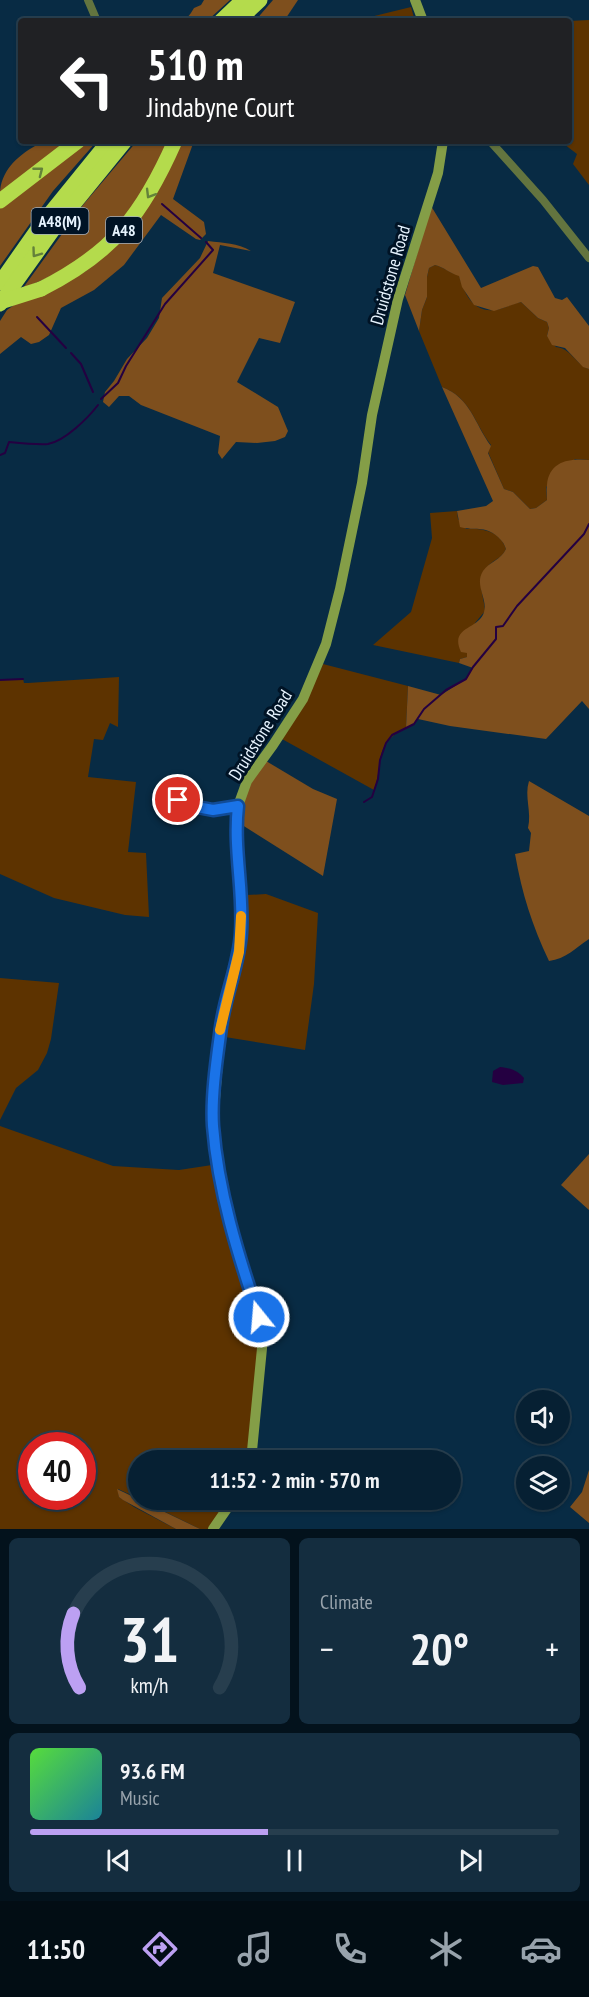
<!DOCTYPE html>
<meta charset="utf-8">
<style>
:root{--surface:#062033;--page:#142d3f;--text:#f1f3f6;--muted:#98a3ac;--line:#273e4e;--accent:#bca0f2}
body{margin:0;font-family:"PT Sans Narrow",sans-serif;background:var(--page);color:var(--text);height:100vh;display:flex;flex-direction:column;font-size:22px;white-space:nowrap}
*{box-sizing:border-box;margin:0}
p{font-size:20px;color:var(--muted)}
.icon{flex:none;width:33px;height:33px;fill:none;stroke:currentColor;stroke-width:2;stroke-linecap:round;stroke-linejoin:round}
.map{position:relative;height:1529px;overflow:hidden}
.side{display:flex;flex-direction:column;gap:9px;padding:9px;background:#03121c;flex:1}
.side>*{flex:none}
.hud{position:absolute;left:18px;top:18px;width:554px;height:126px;border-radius:6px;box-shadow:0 2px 4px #0004,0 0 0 2px var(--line);background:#202124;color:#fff;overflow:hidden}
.tools{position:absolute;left:516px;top:1390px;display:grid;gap:12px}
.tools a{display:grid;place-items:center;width:54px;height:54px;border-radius:50%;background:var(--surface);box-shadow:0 2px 4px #0004,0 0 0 2px var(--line);font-size:30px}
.speed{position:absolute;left:18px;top:1432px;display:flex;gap:12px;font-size:30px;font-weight:700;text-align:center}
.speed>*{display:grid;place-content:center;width:78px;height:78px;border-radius:50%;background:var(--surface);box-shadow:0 2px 4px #0004,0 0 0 2px var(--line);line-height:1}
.speed .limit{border:9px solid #d22;background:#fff;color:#111}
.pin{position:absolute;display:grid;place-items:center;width:51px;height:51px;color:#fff;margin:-26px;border:3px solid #fff;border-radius:50%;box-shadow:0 2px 6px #0007}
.me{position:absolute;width:66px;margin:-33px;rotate:343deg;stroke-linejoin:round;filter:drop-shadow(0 0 4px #0008)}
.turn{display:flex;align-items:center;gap:21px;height:126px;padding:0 30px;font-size:27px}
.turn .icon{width:78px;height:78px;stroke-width:2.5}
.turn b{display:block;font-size:42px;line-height:51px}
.big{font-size:45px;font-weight:700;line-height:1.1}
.side .card{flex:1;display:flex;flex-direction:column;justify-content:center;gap:9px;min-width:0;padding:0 21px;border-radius:9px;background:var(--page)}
.side .dial{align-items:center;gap:0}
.dial svg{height:156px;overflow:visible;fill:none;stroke:var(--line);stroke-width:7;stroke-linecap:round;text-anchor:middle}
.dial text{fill:var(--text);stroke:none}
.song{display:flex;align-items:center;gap:18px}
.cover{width:72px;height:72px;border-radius:9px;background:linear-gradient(135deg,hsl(110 70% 55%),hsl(190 70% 35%))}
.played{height:6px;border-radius:3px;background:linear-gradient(90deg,var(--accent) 45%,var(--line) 45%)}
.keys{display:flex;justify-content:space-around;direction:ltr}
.heat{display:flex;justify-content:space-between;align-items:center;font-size:33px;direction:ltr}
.side .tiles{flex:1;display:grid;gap:9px;grid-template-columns:1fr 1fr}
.card:last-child{grid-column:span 2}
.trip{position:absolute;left:128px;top:1450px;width:333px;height:60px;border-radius:30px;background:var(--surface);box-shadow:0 2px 4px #0004,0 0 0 2px var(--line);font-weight:700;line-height:60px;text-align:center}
.menu{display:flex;height:96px;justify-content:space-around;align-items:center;background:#020d14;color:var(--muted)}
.menu .icon{width:42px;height:42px}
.menu .selected{color:var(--accent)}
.menu b{font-size:27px;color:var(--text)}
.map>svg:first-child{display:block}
.green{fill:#5d3300;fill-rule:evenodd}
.forest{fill:#7e4f1d}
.water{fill:#240041}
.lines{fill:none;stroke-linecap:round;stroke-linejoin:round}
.stream{stroke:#240041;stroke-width:2}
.street{stroke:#63743f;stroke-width:8}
.secondary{stroke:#849e47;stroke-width:10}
.highway{stroke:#b4db4c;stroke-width:15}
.highway-bridge{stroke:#b4db4c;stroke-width:15}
.oneway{stroke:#63813a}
.route-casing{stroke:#114b97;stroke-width:15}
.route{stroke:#1a73e8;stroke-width:10}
.slow{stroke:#f59e0b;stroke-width:10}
.labels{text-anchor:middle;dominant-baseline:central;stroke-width:6;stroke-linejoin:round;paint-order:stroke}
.shield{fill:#001325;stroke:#a2b0be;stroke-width:1.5}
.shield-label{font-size:16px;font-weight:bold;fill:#e7f4ff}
.street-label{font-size:18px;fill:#e7f4ff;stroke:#001325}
</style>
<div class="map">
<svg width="589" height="1529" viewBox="0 0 589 1529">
<rect width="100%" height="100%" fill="#082b44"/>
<g class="green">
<polygon points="411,7 415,21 354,21"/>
<polygon points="589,20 589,185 573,164 577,154 560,141 568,141 569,21"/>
<path d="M435 265C444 267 449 273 459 275 465 297 476 317 503 308 509 306 514 303 521 302L538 318 547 322 549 328 547 336 556 347C572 349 575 364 589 369V460L575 459 546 487 547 500 536 508 530 509 513 492 504 489 488 452 491 445C474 423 471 398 442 387L419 331 422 310 427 297V277L429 268Z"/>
<path d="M457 511 458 519 466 529C482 528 500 531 506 549 502 558 495 559 489 565 475 581 484 594 485 611L475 623 467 657 460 659 459 663 373 645 411 612 432 538 430 513Z"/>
<path d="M323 664 408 686 406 728C373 744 384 761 374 790L282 739 308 696Z"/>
<polygon points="119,677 118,727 110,723 103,740 94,739 88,777 136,782 128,852 146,853 149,917 125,915 54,898 0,874 0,680 23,679 24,683 28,683"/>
<polygon points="266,894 318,913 314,984 305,1050 225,1037 223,1026 245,930 247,895"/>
<polygon points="0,978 59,983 51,1039 47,1053 38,1070 16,1088 0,1120"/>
<path d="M0 1126 113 1166 179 1170 212 1165 220 1200 259 1338 249 1449 246 1461H138V1498L118 1489 119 1497 134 1507 176 1529H0ZM32 1446H82V1497H32Z"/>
<polygon points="141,1500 230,1500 209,1529 200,1529"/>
</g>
<g class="forest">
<path d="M204 0H230L207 21H176L175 20 179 17 183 20C189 17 191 13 194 8L201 5Z"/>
<polygon points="273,0 298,0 284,21 255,21"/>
<path d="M36 141H66L0 194C0 172 17 156 35 146Z"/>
<polygon points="85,141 97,141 53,191 0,266 0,207"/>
<path d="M137 141H168C159 160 151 182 139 199 110 240 70 271 23 288L83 205Z"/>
<polygon points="180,141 194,141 173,199 204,222 206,234 200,240 196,239 161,215 124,265 94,290 61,308 49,335 39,342 31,344 21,337 0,354 0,321 7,310 18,302 86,271"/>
<path d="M431 206 481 288 533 266 538 267 555 298 562 300 567 297 589 326V369L583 367 565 348 552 345 547 336 549 328 547 322 538 318 521 302 494 311 474 305 462 287 459 276C449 273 444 267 435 265L429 268 427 277V297L422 310 419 331 405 295Z"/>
<path d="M208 241C224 243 237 243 251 251L220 245 213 273 295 302 280 343 259 338 237 382 278 407 288 431 285 437 275 441 257 443 236 442 222 459 218 453 220 436 141 405 129 396H119L109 407 103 402 105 392 114 381 127 359 147 338 159 318 162 298 200 258Z"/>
<path d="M442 387C471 398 474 423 491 446L488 453 504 489 513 492 530 509 536 508 547 500C547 495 546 490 547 485 549 461 570 458 589 460V709L582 701 546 739 450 726 418 719 414 724 406 728 408 686 441 695 466 679 473 668 459 663 460 659 467 657V653L461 652C449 626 479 630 484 612 488 599 474 585 483 571 489 562 501 560 506 549 504 543 502 541 498 537 483 524 476 532 460 527L457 511 486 506 493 501Z"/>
<path d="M266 761 313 789 337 799 323 876 239 823C242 796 249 783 266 761Z"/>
<path d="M529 781 589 816V939C575 948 566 959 549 961 532 925 522 894 515 854L529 851 531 833 528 828C532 812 524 796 529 781Z"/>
<polygon points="589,1154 589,1210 561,1185"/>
<polygon points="589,1470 589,1523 570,1507 582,1492"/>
<polygon points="117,1489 200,1529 176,1529 123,1500 119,1497"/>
</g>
<path class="water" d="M500 1067C510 1068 517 1070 524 1078L523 1083 503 1085 492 1082 493 1071Z"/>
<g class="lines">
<g class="stream">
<polyline points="162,204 201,238"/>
<polyline points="37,317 66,348"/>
<polyline points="71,353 81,364 93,392"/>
<polyline points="101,399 118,383 126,366 165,304 213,250 206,242"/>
<path d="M0 455 5 453 9 442C19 443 39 445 48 444 65 441 88 418 98 405"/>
<polyline points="0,680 23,679"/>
<polyline points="364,802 372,797 378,779 380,760 386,743 392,735 414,724 424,709 446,690 466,679 473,667 496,639 496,627 503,626 517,606 584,534 589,524"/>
</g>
<g class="street">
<polyline points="88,0 97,21"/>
<polyline points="490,141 543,200 589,258"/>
<polyline points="179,800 197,807 213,810 238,806"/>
</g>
<g class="secondary">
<polyline points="415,0 423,21"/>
<polyline points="251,1461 263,1338 222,1187 213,1124 221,1025 239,952 241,933 239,861 235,830 238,806 247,781 273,745 303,699 326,644 340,589 362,483 372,415 398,299 438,173 443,141"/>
<polyline points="213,1529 233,1500"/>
</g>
<g class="highway">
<polyline points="221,21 243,0"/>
<polyline points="238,21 260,0"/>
<polyline points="0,201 78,141"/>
<polyline points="0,283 40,226 109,141"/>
<path d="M41 289C113 253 143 214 175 141"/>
<polyline points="0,304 55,227 125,141"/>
</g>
<polyline class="highway-bridge" points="0,302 41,289"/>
</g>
<defs><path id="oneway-chevron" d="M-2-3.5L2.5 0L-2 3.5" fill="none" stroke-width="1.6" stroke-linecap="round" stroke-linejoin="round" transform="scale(1.5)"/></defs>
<g class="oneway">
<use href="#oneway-chevron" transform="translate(39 171) rotate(-38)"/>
<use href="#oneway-chevron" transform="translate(150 194) rotate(121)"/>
<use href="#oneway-chevron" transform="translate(36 253) rotate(126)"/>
</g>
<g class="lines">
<defs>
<path id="route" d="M178 800 197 807 213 810 238 806C233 848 244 891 241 933 239 965 225 995 221 1027 217 1057 211 1096 213 1126 218 1191 238 1255 259 1317"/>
</defs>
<use href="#route" class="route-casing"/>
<use href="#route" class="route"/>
<polyline class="slow" points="220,1030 239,952 241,916"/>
</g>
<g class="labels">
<g class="shield">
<rect x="31.5" y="208" width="57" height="26" rx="4.5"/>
<rect x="106" y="217" width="36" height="26" rx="4.5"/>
</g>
<g class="shield-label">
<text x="60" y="221">A48(M)</text>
<text x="124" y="230">A48</text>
</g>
<g class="street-label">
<text transform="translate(390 275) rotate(-74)">Druidstone Road</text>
<text transform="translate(260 735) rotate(-58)">Druidstone Road</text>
</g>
</g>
</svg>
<div class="tools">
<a><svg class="icon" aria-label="sound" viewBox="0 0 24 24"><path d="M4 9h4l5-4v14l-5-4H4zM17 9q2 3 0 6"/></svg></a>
<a><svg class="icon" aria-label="layers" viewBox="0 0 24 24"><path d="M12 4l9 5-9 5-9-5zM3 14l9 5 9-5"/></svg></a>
</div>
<div class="speed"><div class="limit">40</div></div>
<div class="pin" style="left:178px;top:800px;background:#d93025"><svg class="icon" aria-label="arrive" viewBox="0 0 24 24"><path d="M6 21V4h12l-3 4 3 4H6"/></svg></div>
<svg class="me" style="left:259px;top:1317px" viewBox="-20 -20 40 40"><circle r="17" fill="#1a73e8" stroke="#fff" stroke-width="3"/><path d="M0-11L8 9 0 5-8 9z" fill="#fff"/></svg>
<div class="trip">11:52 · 2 min · 570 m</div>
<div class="hud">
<div class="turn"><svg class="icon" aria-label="left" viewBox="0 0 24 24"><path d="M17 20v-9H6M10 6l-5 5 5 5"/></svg><div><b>510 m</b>Jindabyne Court</div></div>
</div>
</div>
<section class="side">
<div class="tiles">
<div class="card dial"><svg viewBox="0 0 100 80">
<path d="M14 69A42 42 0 1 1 86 69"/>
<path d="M14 69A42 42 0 0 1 11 31" stroke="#bca0f2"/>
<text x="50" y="56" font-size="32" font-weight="700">31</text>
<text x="50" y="72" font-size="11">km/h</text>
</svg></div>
<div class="card"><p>Climate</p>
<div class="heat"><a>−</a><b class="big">20°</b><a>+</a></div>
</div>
<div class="card">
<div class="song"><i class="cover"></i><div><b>93.6 FM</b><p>Music</p></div></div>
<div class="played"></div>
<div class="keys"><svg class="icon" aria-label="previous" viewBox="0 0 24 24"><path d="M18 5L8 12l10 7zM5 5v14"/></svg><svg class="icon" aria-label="pause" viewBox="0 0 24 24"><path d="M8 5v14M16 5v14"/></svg><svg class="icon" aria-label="next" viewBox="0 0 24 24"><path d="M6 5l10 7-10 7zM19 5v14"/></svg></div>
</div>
</div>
</section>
<nav class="menu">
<b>11:50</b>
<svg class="icon selected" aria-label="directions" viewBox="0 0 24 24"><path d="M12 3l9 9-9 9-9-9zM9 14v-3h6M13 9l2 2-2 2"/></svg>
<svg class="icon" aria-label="music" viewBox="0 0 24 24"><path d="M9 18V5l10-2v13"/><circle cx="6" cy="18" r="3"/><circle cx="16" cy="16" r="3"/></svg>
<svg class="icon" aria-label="phone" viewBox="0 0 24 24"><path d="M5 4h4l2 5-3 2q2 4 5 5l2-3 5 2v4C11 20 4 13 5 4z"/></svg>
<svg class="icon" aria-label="climate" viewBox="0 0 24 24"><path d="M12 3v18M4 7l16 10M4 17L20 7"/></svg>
<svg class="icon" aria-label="car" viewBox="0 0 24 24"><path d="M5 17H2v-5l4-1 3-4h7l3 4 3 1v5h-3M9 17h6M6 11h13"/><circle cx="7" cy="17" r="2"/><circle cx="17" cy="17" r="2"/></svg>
</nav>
